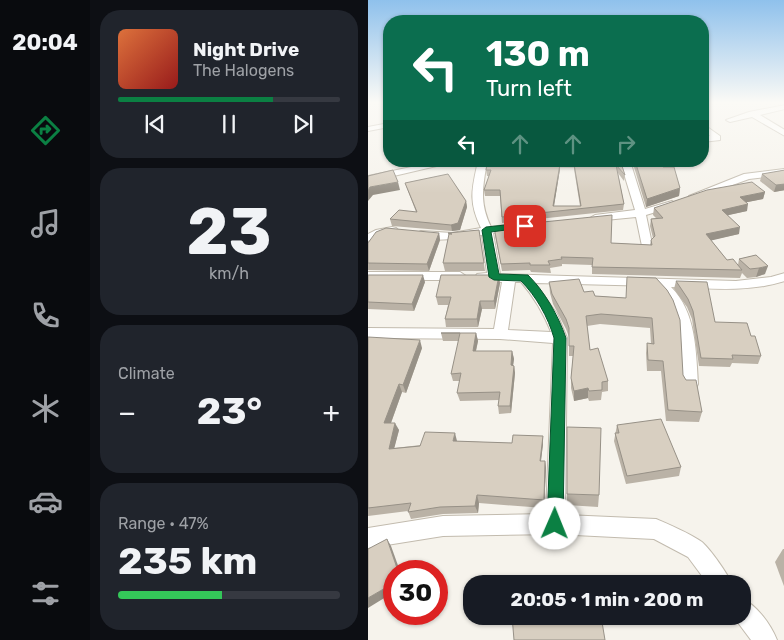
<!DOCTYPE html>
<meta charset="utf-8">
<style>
:root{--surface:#171b24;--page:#20242c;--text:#f1f3f6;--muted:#9ea1a6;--line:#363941;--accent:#0b8043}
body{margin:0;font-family:Rubik,sans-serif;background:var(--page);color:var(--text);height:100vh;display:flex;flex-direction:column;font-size:19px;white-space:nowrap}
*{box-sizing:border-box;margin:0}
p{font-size:16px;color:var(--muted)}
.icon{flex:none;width:28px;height:28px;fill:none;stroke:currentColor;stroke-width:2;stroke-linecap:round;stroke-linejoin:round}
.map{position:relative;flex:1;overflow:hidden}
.sheet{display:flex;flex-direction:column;gap:10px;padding:10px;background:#0d0f14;width:278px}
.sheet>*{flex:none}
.hud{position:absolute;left:15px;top:15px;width:326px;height:152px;border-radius:20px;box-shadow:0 1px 4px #0004;background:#0b6e4f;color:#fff;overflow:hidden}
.speed{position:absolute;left:15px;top:560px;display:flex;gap:10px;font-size:25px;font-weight:700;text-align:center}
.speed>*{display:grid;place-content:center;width:65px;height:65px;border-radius:50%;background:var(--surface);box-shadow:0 1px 4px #0004;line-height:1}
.speed .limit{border:8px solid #d22;background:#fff;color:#111}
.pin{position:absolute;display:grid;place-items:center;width:42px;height:42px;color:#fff;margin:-21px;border-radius:10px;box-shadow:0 2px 8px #0006}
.me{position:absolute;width:55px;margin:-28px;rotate:1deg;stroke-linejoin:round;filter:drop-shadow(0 0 4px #0008)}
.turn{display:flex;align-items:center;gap:18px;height:105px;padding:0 20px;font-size:22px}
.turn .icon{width:65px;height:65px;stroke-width:2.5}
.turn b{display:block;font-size:35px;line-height:42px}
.lanes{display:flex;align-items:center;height:48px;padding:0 20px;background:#0003;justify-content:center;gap:25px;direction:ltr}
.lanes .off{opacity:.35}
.big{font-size:38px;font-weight:700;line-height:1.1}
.sheet .card{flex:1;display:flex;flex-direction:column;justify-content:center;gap:8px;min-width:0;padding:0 18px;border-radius:20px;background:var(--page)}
.sheet .dial{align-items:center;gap:0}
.dial b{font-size:65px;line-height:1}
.song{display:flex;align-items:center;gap:15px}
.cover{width:60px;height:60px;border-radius:8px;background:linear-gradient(135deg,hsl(20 70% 55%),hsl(0 70% 35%))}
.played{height:5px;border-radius:2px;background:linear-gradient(90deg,var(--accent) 70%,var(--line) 70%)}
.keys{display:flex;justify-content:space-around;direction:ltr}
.heat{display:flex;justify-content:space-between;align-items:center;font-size:28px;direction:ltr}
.charge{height:8px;border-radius:4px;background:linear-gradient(90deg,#34c759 47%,var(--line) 0)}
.trip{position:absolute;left:95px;top:575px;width:288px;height:50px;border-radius:20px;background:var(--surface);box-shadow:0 1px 4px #0004;font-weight:700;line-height:50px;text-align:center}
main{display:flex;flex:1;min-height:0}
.tabs{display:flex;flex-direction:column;width:90px;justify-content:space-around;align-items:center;background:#090b0e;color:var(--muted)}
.tabs .icon{width:35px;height:35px}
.tabs .active{color:var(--accent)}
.tabs b{font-size:22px;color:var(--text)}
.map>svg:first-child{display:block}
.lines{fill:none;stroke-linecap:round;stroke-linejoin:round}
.minor-casing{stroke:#c2bbae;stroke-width:2}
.minor{fill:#fff;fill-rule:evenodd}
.wall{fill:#bab2a6}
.shaded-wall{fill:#979187}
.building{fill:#d8cfc1;stroke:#979187}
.route{fill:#0b8043;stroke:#07532c}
</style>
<main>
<nav class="tabs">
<b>20:04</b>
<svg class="icon active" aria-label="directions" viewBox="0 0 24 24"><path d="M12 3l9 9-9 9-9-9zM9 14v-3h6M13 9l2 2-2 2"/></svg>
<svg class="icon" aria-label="music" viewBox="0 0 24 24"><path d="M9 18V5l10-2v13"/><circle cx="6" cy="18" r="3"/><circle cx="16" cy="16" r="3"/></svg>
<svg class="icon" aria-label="phone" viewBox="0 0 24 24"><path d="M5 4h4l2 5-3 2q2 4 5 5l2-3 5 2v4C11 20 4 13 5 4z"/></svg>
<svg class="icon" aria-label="climate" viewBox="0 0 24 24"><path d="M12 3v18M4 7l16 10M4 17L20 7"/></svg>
<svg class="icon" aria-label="car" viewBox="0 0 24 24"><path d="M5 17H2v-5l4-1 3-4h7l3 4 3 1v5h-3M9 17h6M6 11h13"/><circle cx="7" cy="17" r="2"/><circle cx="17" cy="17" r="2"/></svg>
<svg class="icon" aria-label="filters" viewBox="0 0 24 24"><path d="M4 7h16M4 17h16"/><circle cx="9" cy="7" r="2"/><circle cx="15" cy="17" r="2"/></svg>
</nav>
<section class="sheet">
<div class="card">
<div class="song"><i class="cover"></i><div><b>Night Drive</b><p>The Halogens</p></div></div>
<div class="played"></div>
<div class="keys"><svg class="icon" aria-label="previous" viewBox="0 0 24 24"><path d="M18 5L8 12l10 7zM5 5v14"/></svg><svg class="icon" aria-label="pause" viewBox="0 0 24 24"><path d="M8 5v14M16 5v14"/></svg><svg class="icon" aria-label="next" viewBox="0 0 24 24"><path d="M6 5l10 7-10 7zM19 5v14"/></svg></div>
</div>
<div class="card dial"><b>23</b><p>km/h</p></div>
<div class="card"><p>Climate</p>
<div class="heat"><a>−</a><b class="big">23°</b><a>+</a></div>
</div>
<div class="card"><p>Range · 47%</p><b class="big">235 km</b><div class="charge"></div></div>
</section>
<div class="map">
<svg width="417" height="640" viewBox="0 0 417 640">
<rect width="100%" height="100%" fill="#f6f3ec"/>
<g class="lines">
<defs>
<g id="minor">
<polygon points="417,105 417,109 392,115 417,130 417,136 384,117 362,122 358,120 381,112"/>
<polygon points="21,123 21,127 0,131 0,127"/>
<polygon points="335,124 352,136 352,140 335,142 335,136 342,136 335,130"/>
<polygon points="72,161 90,161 0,182 0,176"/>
<path d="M110 161H119C115 187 111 202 123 227L143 224 149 227 147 229 125 233 132 274 368 281 403 277 417 273V281C380 293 340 288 303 287 328 312 328 350 330 384L328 388 322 390 316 388 314 384C314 358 316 324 301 301 297 296 292 291 287 286L167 283 189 314 199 338 197 515 288 519C302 525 321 533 334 542 343 550 359 573 364 584H340L320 557 286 539 187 534 75 536 0 548V528L75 516 178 514 185 343 132 339 0 338V328L126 329 134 282 113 281 107 277 109 274 119 273 114 235C99 237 58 245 47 234L53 231 84 233 113 228C100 201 104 189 110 161ZM147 282H153C166 297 176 314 183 332L140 330Z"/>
<polygon points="166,161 262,161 277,209 304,201 309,204 308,206 278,215 284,244 278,247 274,246 268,217 227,221 222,218 227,215 267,210 254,167 163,166 163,162"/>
<polygon points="417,169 417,175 381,179 326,199 321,196 376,174"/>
<polygon points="24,227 28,228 30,230 28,232 15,235 0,241 0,234 8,230"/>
<polygon points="0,272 92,272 98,276 92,280 0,280"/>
<path d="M374 599C389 605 403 625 409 640H383L365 616H374Z"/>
</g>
</defs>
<use href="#minor" class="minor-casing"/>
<use href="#minor" class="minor"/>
</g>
<g class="wall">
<polygon points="266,161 294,161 295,167 312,188 311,196 278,207 266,167"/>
<polygon points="253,163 257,175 256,181 250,173 256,204 255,210 134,223 132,196 117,196 116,190 121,176 119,176 118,170 192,169 186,206 212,206 206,169 206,164"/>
<polygon points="417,170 417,190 406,192 392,181 394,174"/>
<polygon points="37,183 98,201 99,207 92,230 84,231 24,226 22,219 48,212"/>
<polygon points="397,192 395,199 379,202 379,211 360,215 371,234 343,240 359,260 370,265 371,259 388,255 397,274 388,277 379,278 374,273 372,278 224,274 224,265 194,264 194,266 182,268 183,273 163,272 162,270 134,271 127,235 243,243 282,245 283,240 285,238 282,226 283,219 288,218 285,215 286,208"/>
<polygon points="111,230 117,271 77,271 75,263 81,235 80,233"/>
<polygon points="71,233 72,240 61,271 0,270 0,243"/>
<polygon points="0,275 57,282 46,311 0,309"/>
<polygon points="288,278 315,375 334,412 331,422 298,421 293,371 279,371 278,353 279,343 283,344 282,328 232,324 219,326 222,350 240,381 240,391 234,392 233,400 221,401 220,398 206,401 203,388 203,378 205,356 201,356 201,337 198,329 185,304 182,293 181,282 227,296 258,298"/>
<polygon points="308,281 347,322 383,336 393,356 390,364 364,363 362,367 331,366 324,319 319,307 306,289"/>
<polygon points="132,283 127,309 114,309 110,327 78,327 77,319 80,305 70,305 68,297"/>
<polygon points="73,333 108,333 110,341 108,351 144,351 146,359 145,365 146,366 147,373 143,413 131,414 130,406 131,400 92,401 89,393 92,381 85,381 83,374 91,341 75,341"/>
<polygon points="0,337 54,348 38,393 34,392 23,423 31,430 26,448 89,441 144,443 175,436 175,444 173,461 177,461 178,468 176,508 111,503 110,513 75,514 43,519 40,511 0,516"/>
<polygon points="249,425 313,467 311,476 258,484 246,441"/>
<polygon points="199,494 231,495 230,507 199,505"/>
<polygon points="415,549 417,549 417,589 407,562"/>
</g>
<g class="shaded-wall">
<polygon points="192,164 192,169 185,212 185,206"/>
<polygon points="30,182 32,190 5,195 0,201 0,190 2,187"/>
<polygon points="417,184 417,190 406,192 408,185"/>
<polygon points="312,188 311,196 278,207 279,199"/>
<polygon points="397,192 395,199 370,204 372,197"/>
<polygon points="98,201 99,207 92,230 84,231 83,225"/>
<polygon points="380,204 379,211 352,217 354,210"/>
<polygon points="372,227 371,234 337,242 338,234"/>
<polygon points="71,233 72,240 61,271 59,264"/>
<polygon points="400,266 397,274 388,277 391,268"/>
<polygon points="55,275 57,282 46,311 44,304"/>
<polygon points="131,275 132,283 127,309 126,301"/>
<polygon points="112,301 114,309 110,327 109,319"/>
<polygon points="108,333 110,341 106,359 105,351"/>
<polygon points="52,340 54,348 38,393 35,385"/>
<polygon points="144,351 146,359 144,373 143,365"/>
<polygon points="146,366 147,373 143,413 142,406"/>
<polygon points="31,384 34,392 20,431 16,423"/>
<polygon points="220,388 220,398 206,401 206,391"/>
<polygon points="27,423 31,430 24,457 21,449"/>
<polygon points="87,433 89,441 85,441"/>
<polygon points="175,436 175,444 172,468 172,461"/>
<polygon points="177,461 178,468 176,508 176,500"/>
<polygon points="109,495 111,503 110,513 107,506"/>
<polygon points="19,539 23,546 32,571 30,571"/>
<polygon points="26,583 26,592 0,608 0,598"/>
</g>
<g class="building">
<polygon points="267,161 294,161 295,167 306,167 312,188 279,199"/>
<polygon points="253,163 257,175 248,165 256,204 134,217 132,190 116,190 123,170 118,170 119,164 192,164 185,206 213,206 206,164"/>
<polygon points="25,170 30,182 2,187 0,190 0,176"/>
<polygon points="417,170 417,184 408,185 394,174"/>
<polygon points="80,174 98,201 90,223 83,225 22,219 31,210 49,212 37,183"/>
<polygon points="384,182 397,192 372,197 380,204 354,210 372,227 338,234 359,260 365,259 374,270 224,267 225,258 193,257 194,259 180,261 182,265 162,265 162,263 133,264 126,227 244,215 243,243 284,245 283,240 287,236 283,219 295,218 286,208 339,190"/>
<polygon points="18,228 71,233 59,264 0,263 0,243 8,232"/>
<polygon points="111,230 116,263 75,263 81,234 84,234 80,233"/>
<polygon points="388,255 400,266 391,268 382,269 371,259"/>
<polygon points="0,275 55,275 44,304 0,302"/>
<polygon points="73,275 131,275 126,301 112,301 109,319 77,319 83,297 68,297"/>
<polygon points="259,277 288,278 299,290 305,300 312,320 315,375 318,380 328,380 334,412 300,410 295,361 280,360 279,343 286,344 284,318 233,314 218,316 222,350 230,348 240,381 234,382 234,390 221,391 220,388 206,391 203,378 206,346 201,346 201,328 198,319 184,294 181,282 211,279 216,292 225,291 227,296 258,298"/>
<polygon points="308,281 339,282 347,322 379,323 383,336 387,336 393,356 364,355 365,359 333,358 325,311 320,299"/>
<polygon points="73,333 108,333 105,351 144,351 143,365 146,366 142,406 130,406 132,392 89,393 93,373 83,374 92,333"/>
<polygon points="0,337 52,340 35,385 31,384 16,423 27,423 21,449 52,446 57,432 87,433 85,441 144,443 145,435 175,436 172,461 177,461 176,500 109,495 107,506 72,507 40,512 43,503 0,508"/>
<polygon points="293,419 313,467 259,476 247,433 251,433 249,425"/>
<polygon points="199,427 233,428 231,495 199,494"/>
<polygon points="19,539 30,571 26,571 26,583 0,598 0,549"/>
<polygon points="205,580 206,584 187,584"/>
<polygon points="144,616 212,616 212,618 221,616 233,616 237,640 146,640"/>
</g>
<linearGradient id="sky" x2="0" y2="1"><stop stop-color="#8fc1ec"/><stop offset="0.53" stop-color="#fbfaf6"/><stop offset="1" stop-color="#fbfaf6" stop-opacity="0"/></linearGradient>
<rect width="417" height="193" fill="url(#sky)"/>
<path class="route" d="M157 223 160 224V227L123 232 131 274 160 275C177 292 190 315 198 338L195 524 193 530 187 532 181 530 179 524 186 338C180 317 168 296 153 281L126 280 121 277 114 230 118 227Z"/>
</svg>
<div class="speed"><div class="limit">30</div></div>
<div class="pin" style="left:157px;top:226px;background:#d93025"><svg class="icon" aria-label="arrive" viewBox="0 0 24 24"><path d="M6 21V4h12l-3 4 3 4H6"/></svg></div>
<svg class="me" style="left:187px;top:524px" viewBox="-20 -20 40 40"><circle r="19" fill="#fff"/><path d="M0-13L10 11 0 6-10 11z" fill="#0b8043"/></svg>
<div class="trip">20:05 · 1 min · 200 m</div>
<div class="hud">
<div class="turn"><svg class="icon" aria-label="left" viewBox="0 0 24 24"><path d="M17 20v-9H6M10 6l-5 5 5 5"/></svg><div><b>130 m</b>Turn left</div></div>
<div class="lanes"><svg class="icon" aria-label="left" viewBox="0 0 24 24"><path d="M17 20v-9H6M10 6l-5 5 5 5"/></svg><svg class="icon off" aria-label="ahead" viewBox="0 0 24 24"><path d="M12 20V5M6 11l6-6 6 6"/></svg><svg class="icon off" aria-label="ahead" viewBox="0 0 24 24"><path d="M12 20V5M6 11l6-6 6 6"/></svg><svg class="icon off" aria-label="right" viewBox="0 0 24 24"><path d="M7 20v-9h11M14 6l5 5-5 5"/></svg></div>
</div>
</div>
</main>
